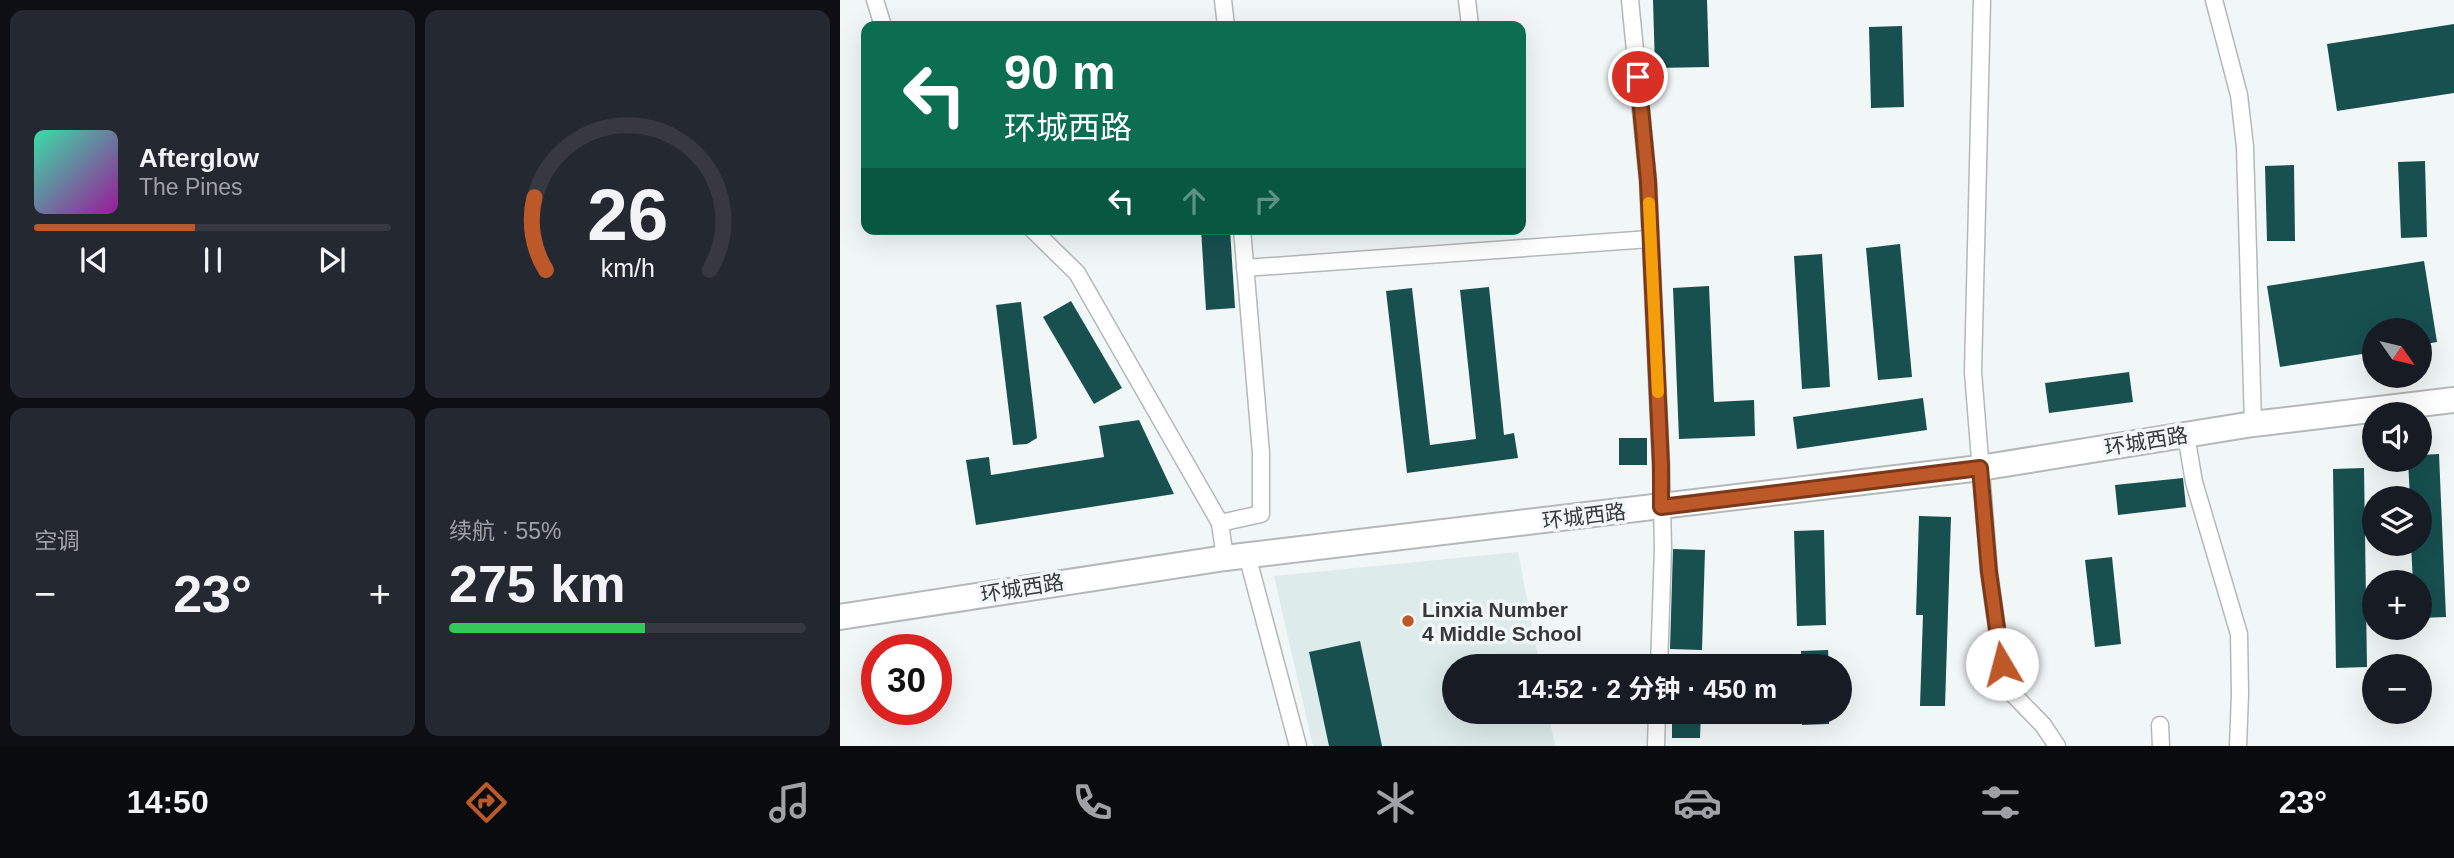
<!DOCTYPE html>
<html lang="zh">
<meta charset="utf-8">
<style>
:root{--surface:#171b24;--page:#242831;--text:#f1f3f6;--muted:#9ea1a6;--line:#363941;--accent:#bd5828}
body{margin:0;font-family:Helvetica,"Noto Sans SC",sans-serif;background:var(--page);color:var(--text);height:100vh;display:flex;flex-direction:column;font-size:26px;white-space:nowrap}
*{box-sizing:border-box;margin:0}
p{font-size:23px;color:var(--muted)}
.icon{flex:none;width:38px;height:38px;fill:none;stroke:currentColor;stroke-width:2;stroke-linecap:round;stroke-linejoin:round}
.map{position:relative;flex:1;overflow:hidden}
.panel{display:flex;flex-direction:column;gap:10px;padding:10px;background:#0d0f14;width:840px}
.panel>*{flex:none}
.hud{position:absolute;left:21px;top:21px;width:665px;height:214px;border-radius:14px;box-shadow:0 7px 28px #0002;background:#0b6e4f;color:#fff;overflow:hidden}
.needle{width:46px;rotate:124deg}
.buttons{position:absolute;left:1522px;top:318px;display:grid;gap:14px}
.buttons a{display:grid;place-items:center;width:70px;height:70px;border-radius:50%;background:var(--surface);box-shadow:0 7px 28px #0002;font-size:35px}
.speed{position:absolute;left:21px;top:634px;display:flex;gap:14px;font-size:35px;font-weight:700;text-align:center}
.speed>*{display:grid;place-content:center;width:91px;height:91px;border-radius:50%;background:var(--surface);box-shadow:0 7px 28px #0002;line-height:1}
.speed .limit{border:10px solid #d22;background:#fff;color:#111}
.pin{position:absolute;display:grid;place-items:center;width:60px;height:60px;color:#fff;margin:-30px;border:4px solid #fff;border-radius:50%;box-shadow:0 2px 7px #0007}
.me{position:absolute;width:77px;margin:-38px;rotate:352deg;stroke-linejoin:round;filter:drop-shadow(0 0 5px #0008)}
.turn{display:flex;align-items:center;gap:24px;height:147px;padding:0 28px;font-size:32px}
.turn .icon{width:91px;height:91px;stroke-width:2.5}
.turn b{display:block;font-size:49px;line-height:60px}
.lanes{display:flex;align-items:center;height:66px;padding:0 28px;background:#0003;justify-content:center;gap:35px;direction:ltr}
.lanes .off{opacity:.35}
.big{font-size:52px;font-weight:700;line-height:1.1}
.panel .widget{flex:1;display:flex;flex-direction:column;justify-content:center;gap:10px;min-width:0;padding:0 24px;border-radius:14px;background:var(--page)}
.panel .dial{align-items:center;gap:0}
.dial svg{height:182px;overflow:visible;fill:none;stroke:var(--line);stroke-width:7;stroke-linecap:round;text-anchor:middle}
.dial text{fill:var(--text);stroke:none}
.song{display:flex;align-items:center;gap:21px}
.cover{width:84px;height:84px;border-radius:10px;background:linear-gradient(135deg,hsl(160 70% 55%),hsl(300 70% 35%))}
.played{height:7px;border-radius:4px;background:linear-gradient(90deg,var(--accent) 45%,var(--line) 45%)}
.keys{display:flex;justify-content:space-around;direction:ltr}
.heat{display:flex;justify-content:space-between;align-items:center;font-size:38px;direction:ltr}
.charge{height:10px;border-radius:5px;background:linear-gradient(90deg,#34c759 55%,var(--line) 0)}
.panel .tiles{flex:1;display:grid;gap:10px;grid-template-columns:repeat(2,1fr)}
.trip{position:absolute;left:602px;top:654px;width:410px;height:70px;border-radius:35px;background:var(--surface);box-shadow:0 7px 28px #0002;font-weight:700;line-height:70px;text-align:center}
.dock{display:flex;height:112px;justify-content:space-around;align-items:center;background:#090b0e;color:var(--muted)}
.dock .icon{width:49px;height:49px}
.dock .active{color:var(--accent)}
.dock b{font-size:32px;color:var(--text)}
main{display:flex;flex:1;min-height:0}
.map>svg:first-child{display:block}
.built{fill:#ddebea}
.building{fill:#17504f}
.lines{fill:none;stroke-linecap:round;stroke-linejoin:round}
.minor-casing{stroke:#b4b9b8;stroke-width:19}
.highway-casing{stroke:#b4b9b8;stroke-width:28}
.minor{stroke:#fff;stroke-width:16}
.highway{stroke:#fff;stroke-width:24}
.route-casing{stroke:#7b391a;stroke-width:18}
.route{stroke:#bd5828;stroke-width:12}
.slow{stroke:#f59e0b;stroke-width:12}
.poi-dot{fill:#bd5828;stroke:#f1f6f6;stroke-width:2.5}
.labels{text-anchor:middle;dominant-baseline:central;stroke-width:7;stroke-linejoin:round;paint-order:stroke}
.street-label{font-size:21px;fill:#373939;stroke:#f1f6f6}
.poi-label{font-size:21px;font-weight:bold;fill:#373939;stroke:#f1f6f6;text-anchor:start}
</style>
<main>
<section class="panel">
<div class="tiles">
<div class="widget">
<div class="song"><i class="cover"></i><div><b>Afterglow</b><p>The Pines</p></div></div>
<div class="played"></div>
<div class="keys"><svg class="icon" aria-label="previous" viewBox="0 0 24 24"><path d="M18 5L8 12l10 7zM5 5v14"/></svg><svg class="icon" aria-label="pause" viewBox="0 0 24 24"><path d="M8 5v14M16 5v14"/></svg><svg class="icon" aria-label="next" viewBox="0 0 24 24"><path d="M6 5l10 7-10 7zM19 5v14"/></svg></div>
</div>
<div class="widget dial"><svg viewBox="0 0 100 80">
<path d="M14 69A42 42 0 1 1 86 69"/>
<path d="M14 69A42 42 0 0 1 9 37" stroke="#bd5828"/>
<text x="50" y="56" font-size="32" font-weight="700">26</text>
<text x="50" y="72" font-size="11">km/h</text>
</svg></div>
<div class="widget"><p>空调</p>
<div class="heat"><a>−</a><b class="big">23°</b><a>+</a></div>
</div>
<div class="widget"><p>续航 · 55%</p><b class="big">275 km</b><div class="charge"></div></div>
</div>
</section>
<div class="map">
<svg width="1614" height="746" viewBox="0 0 1614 746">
<rect width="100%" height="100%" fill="#f1f6f6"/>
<polygon class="built" points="678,552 700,667 614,667 614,712 708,712 715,746 473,746 434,576"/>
<g class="building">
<polygon points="813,0 867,0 869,67 815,68"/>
<polygon points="1614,24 1614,93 1497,111 1487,44"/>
<polygon points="1062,26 1064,107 1031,108 1029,27"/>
<polygon points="1585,161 1587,237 1561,238 1558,162"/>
<polygon points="1454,165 1455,241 1427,241 1425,166"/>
<polygon points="361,229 390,229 395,308 366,310"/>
<polygon points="1060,244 1072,377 1038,380 1026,248"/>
<polygon points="982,254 990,387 962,389 954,256"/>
<polygon points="1584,261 1597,342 1580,345 1580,331 1535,331 1535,352 1440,367 1427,286"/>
<polygon points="869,286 874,402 914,400 915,436 839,439 833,288"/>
<polygon points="649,287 664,435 674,433 678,458 567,473 546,291 572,288 590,445 636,439 620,290"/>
<polygon points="231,301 282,388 254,404 203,317"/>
<polygon points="181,302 197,438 187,444 173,445 156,305"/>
<polygon points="1289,372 1293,402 1209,413 1205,383"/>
<polygon points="1083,398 1087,430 957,449 953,417"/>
<polygon points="299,420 334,494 136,525 126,460 149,457 151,475 264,457 259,426"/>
<rect x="779" y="438" width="28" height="27"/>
<polygon points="1599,454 1606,617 1580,618 1580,583 1573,583 1571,544 1580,544 1580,499 1570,499 1568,460 1580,460 1580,455"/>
<polygon points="1524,468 1527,667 1496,668 1493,469"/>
<polygon points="1343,478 1346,507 1278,515 1275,485"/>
<polygon points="1079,516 1111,517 1105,706 1080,706 1083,615 1076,615"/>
<polygon points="984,530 986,625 957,626 954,531"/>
<polygon points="833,549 865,550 862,650 830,649"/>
<polygon points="1272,557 1281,644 1255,647 1245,560"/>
<polygon points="520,641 542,746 489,746 469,652"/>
<polygon points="988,650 989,667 962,667 961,651"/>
<polygon points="832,712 861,712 860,738 832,738"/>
<polygon points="962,712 989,712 989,724 962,725"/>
</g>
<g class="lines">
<defs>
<g id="minor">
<polyline points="35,0 43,26"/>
<polyline points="383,0 386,26"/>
<polyline points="627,0 630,26"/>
<polyline points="790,0 808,181 821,465 823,548 819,667"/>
<polyline points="1142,0 1133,372 1149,572 1165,686 1203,725 1217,746"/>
<polyline points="1374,0 1399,95 1405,147 1413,424"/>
<polyline points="192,229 237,273 380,523 385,558"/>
<polyline points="405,268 810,239"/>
<polyline points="1346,435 1354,482 1399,634 1400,694 1398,746"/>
<polyline points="380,523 421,514 421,453 402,229"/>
<polyline points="407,555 458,746"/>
<polyline points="1320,725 1321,746"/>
<polyline points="816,746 817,712"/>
</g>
<polyline id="highway" points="0,617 385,558 1140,468 1413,424 1614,400"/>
</defs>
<use href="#minor" class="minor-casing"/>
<use href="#highway" class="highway-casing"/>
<use href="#minor" class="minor"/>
<use href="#highway" class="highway"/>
</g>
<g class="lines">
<defs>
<polyline id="route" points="798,77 808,181 821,465 821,507 1140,468 1149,572 1162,664"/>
</defs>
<use href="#route" class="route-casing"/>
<use href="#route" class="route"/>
<polyline class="slow" points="809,203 818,392"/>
</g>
<circle class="poi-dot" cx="568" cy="621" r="7"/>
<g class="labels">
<g class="street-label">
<text transform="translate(1306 441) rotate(-9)">环城西路</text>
<text transform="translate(744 516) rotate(-7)">环城西路</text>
<text transform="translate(182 588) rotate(-9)">环城西路</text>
</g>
<g class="poi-label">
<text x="582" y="609">Linxia Number<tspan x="582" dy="24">4 Middle School</tspan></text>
</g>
</g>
</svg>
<div class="buttons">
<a><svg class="needle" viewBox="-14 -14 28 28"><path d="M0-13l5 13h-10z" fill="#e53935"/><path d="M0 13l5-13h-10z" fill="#9ea1a6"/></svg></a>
<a><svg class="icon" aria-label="sound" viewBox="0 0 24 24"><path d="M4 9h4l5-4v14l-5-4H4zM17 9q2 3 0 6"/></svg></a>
<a><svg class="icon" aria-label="layers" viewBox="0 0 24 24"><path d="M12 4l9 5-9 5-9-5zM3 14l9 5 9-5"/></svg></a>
<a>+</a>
<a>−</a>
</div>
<div class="speed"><div class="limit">30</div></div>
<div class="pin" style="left:798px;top:77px;background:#d93025"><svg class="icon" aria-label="arrive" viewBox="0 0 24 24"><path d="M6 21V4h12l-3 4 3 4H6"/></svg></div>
<svg class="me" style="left:1162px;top:664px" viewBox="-20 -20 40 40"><circle r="19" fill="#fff"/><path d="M0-13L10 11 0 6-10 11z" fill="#bd5828"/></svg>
<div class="trip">14:52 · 2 分钟 · 450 m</div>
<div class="hud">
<div class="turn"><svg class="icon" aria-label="left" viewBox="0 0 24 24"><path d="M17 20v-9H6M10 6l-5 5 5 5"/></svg><div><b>90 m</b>环城西路</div></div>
<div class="lanes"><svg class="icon" aria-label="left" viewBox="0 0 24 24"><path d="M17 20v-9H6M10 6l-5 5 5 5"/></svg><svg class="icon off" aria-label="ahead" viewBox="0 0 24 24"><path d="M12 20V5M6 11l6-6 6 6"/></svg><svg class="icon off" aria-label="right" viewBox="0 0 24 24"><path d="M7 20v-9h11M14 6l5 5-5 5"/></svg></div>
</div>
</div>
</main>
<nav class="dock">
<b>14:50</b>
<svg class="icon active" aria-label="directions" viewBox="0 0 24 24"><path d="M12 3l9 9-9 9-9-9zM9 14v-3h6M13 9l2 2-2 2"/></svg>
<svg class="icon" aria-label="music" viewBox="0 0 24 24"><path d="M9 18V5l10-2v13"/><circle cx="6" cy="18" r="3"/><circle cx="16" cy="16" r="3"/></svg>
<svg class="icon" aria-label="phone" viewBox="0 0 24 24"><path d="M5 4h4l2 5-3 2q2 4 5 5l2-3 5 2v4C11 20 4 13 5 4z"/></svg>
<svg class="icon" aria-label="climate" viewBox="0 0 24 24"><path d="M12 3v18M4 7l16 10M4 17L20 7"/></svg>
<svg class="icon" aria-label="car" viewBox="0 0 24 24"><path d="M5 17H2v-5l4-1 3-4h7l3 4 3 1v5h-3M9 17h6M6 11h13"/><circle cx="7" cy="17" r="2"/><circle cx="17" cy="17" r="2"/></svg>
<svg class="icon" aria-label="filters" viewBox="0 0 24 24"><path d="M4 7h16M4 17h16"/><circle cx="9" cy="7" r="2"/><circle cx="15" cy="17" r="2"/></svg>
<b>23°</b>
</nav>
